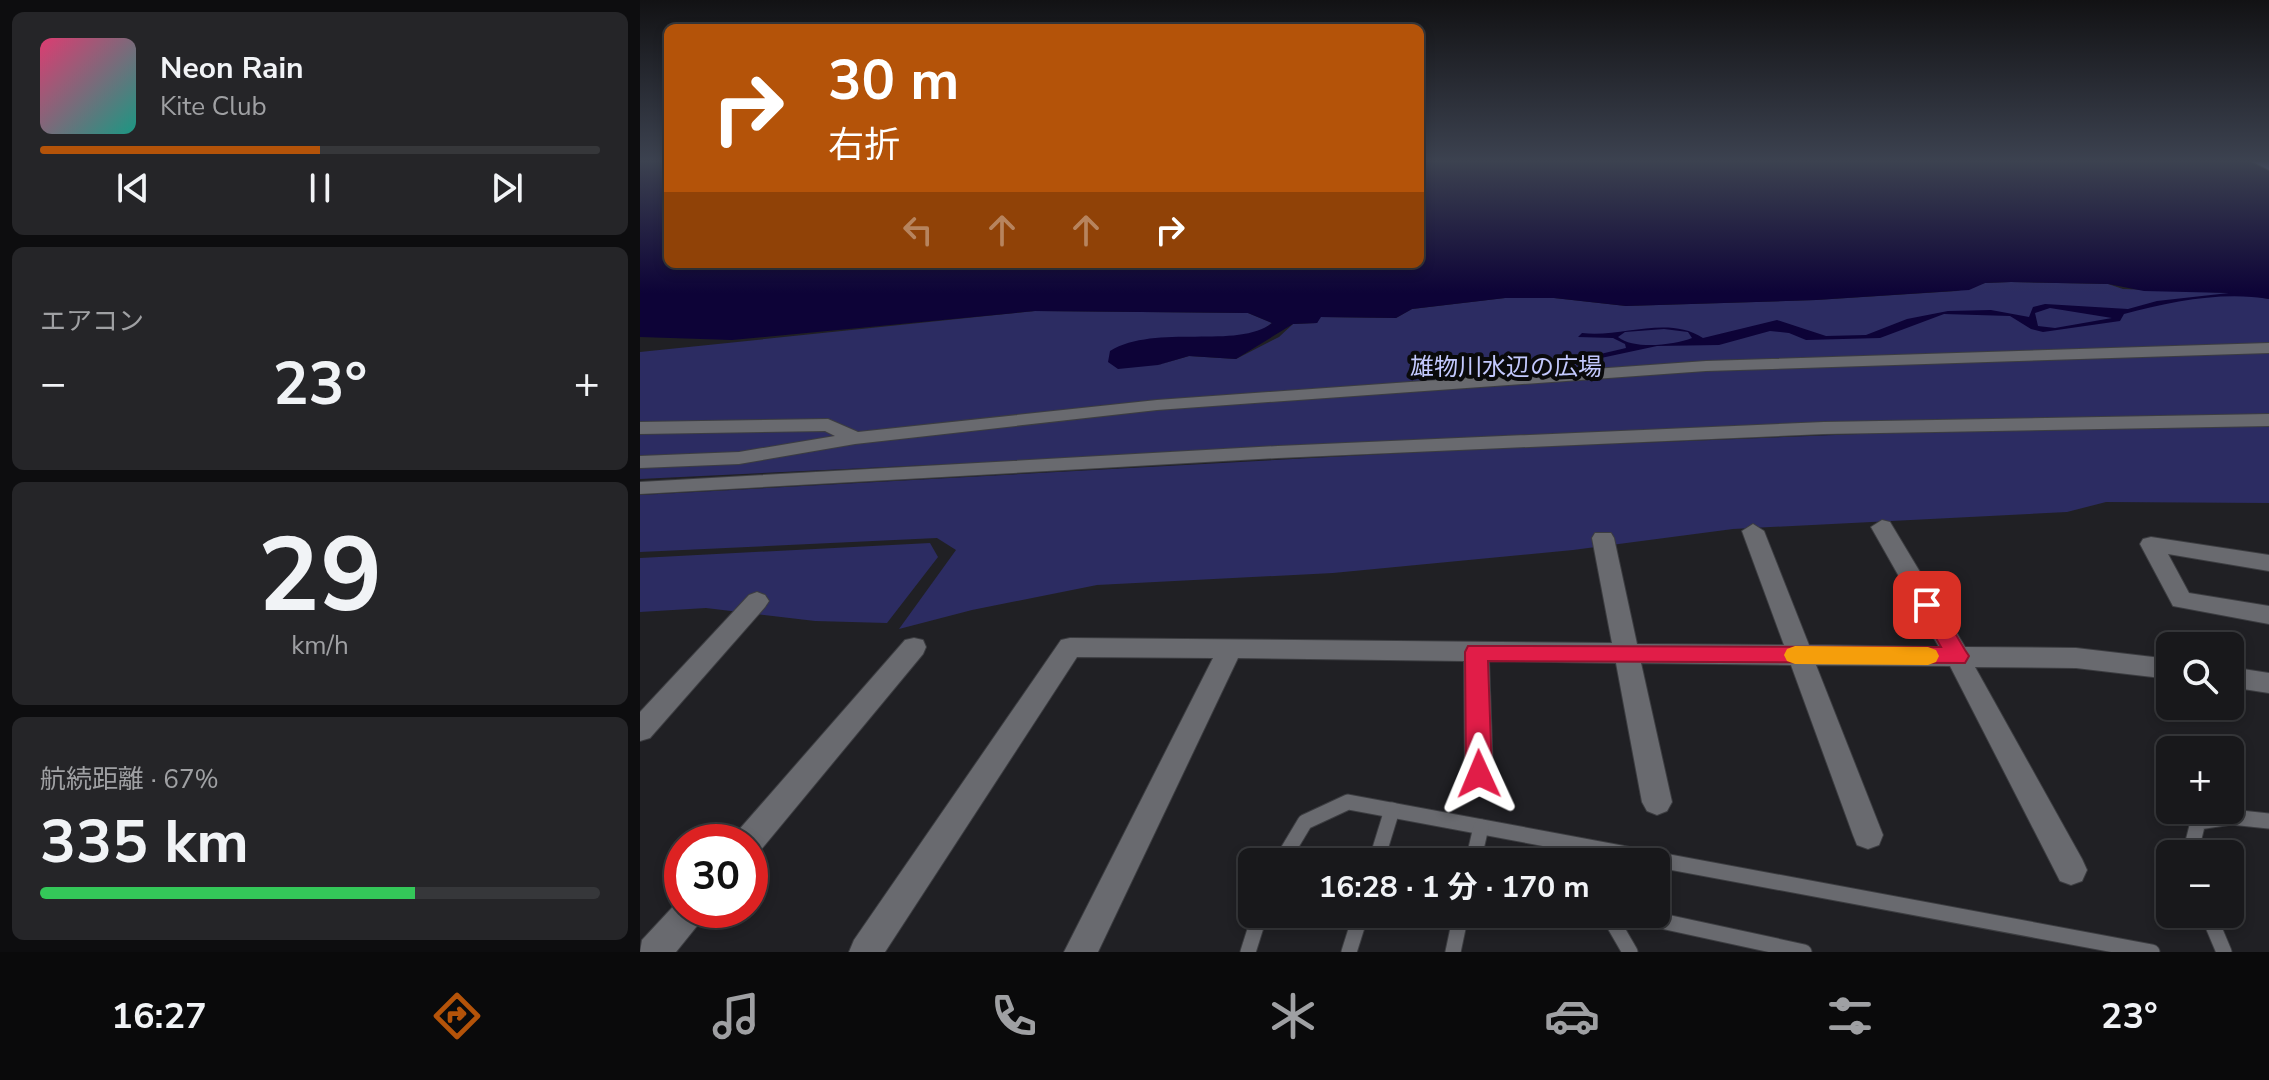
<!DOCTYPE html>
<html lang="ja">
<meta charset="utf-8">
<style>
:root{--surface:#18181b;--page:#252528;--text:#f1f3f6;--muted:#9fa0a3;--line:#36373a;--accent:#b45309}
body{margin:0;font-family:"Nunito Sans","Noto Sans JP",sans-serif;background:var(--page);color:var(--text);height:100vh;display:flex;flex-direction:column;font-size:30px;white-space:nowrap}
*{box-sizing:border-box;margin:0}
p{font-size:26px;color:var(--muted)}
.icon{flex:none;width:44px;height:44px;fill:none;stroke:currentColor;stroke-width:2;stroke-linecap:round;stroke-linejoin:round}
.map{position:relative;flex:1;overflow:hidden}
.drawer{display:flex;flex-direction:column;gap:12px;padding:12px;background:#0d0d0f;width:640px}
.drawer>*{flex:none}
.guide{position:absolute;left:24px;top:24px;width:760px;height:244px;border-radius:12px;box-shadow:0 4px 12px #0003,0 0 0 2px var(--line);background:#b45309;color:#fff;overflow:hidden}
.tools{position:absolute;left:1516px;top:632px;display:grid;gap:16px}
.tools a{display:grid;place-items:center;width:88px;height:88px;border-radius:12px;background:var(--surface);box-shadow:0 4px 12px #0003,0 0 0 2px var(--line);font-size:40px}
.speed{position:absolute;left:24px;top:824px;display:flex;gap:16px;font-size:40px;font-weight:700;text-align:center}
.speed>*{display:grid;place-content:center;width:104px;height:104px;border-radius:50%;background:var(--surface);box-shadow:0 4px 12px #0003,0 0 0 2px var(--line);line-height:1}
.speed .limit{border:12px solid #d22;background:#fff;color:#111}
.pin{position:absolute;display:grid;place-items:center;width:68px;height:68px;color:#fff;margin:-34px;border-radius:16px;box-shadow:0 4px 12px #0006}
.me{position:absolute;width:88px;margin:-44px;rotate:359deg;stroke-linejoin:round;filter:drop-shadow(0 0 6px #0008)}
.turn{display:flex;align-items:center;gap:28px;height:168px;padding:0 32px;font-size:36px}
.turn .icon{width:104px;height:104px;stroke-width:2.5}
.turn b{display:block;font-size:56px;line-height:68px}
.lanes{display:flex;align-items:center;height:76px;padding:0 32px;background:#0003;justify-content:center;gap:40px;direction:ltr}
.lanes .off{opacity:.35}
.big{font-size:60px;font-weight:700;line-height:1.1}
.drawer .tile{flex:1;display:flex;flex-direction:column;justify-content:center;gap:12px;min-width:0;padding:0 28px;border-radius:12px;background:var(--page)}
.drawer .dial{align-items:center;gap:0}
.dial b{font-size:104px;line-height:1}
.song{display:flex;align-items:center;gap:24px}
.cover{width:96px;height:96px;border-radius:12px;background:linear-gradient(135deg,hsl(340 70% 55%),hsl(170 70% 35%))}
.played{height:8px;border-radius:4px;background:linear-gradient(90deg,var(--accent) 50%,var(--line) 50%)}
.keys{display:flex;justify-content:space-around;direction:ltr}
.heat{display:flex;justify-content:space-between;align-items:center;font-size:44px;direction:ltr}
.charge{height:12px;border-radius:6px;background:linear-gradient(90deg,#34c759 67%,var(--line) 0)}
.trip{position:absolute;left:598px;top:848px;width:432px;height:80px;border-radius:12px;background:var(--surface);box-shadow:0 4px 12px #0003,0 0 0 2px var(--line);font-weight:700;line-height:80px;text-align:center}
.dock{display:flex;height:128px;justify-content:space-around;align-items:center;background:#0a0a0b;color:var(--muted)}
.dock .icon{width:56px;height:56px}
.dock .active{color:var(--accent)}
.dock b{font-size:36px;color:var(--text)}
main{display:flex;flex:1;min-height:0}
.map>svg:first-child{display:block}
.green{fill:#2c2c62}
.water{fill:#0d0337;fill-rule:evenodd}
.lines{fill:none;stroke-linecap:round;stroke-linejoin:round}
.service-casing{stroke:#3c3d41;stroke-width:17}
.minor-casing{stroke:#3c3d41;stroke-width:2}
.trunk-casing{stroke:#3c3d41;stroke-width:2}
.service{stroke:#696a6f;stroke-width:15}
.minor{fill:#696a6f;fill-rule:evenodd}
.trunk{fill:#7678d8;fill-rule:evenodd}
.route{fill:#e11d48;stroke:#92132f;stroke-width:2}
.slow{fill:#f59e0b}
.labels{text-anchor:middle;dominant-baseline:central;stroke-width:8;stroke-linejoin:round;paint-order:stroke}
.park-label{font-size:24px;fill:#c3c9fe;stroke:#0a0a0c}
</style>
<main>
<section class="drawer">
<div class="tile">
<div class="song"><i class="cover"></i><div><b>Neon Rain</b><p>Kite Club</p></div></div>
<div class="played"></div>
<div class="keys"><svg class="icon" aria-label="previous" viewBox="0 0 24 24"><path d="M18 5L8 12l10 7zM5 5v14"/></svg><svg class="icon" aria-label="pause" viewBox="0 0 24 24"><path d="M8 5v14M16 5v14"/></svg><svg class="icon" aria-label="next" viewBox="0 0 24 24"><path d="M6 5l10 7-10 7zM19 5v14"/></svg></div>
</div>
<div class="tile"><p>エアコン</p>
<div class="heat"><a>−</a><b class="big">23°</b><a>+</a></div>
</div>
<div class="tile dial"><b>29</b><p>km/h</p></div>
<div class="tile"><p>航続距離 · 67%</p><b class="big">335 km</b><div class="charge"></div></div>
</section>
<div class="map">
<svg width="1629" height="952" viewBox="0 0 1629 952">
<rect width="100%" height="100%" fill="#202024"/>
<g class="green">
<polygon points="1371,282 1468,284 1483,289 1596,293 1629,299 1629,414 1112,425 0,479 0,352 395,311 608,313 632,323 618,333 518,365 549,356 596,359 639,337 653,324 677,323 680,317 756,318 772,309 865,298 914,298 986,306 1176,300 1317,291 1345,283"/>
<polygon points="1629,426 1629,503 1466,502 1427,512 1093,529 933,550 693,573 457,585 332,610 259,629 316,550 297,538 0,552 0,495 818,450 1296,431"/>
<polygon points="290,543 298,557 247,623 175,621 66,608 0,612 0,558"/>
</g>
<path class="water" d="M0 160H28V264H780V160H1629V299C1584 291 1531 301 1484 314L1480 321 1403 332 1391 329 1370 316 1304 314 1240 338 1166 340 1149 333 1130 331 1079 345 1017 346 947 361 841 368 826 366V362L939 359 986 348 985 344 973 338 938 337 942 333C982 338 1027 315 1063 338L1137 320 1186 336 1226 335 1267 319 1308 311 1351 310 1389 317 1393 307 1405 304 1488 309 1517 301 1589 293 1504 291 1468 284 1371 282 1345 283 1329 290 1176 300 986 306 914 298H865L772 309 756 318 681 317 677 323 653 324 596 359 549 356 518 365 478 369 468 362 470 351C516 323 598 350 632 323L608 313 395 311 92 340 0 337ZM1410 308 1472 318 1415 328 1398 326 1395 313ZM1024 329 1048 332 1052 338C1034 345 994 350 978 337L985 332Z"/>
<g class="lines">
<defs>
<g id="service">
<polyline points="1550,854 1558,822 1591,817 1629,821"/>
<polyline points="641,862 665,822 708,802 1512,952"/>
<polyline points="736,862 752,810"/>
<polyline points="833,862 841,827"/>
<polyline points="968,914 990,952"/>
<polyline points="989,914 1164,952"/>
<polyline points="1568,914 1584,952"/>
<polyline points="608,952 620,914"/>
<polyline points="709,952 721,914"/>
<polyline points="813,952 821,914"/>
</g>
<g id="minor">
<polygon points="1629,343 1629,353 1066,371 517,410 215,444 99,464 0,468 0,456 99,452 195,436 185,431 0,434 0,422 188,419 218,432 517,400 1066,361"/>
<polygon points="1629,414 1629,426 1184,434 638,458 0,494 0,482 638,446 1184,422"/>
<polygon points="1242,520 1250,522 1325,647 1436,648 1530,659 1530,679 1436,668 1335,667 1442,859 1447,870 1442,881 1431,885 1420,881 1310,666 1176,665 1243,835 1239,845 1228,849 1217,845 1213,835 1151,665 1001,663 1032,802 1027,811 1017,815 1007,811 1002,802 976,663 849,661 853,774 849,783 839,786 829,783 825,774 824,661 598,658 458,952 424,952 573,658 437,657 245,952 209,952 214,940 421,640 430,638 972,643 952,538 955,533 971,533 974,538 997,644 1144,645 1102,531 1113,524 1124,531 1169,645 1299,647 1231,527"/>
<polygon points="1511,537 1629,555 1629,571 1528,554 1549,593 1629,606 1629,624 1533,606 1500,544 1503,539"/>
<polygon points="117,592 125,595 129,601 125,607 10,738 0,741 0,712 109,595"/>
<polygon points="274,638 283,640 286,647 283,654 119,852 110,855 110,842 93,842 97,832 265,640"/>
<polygon points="1590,667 1629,673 1629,693 1590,687"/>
<polygon points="42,897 42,910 66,910 61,921 36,952 0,952 2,940"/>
</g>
<polygon id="trunk" points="1609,160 1629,160 1629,170"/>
</defs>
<use href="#service" class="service-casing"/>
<use href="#minor" class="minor-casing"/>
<use href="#trunk" class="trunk-casing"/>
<use href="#service" class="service"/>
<use href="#minor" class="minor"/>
<use href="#trunk" class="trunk"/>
</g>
<linearGradient id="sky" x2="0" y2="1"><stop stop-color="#121214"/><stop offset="0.55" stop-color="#3c4250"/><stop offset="1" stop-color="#3c4250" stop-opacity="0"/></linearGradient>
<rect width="1629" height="293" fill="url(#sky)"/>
<polygon class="route" points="1287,597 1295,599 1325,650 1329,656 1325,663 848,661 852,774 848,782 839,786 830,782 826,774 825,652 828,646 1301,647 1277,605"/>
<polygon class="slow" points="1155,646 1288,647 1296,650 1299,656 1296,662 1288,665 1155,664 1147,661 1144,655 1147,649"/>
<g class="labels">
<g class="park-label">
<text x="866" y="367">雄物川水辺の広場</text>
</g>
</g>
</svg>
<div class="tools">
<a><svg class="icon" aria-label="search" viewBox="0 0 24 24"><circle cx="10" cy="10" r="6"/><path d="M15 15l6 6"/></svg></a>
<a>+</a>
<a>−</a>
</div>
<div class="speed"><div class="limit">30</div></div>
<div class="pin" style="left:1287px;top:605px;background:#d93025"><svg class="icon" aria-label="arrive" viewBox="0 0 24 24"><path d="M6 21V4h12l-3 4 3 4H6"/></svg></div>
<svg class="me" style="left:839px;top:774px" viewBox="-20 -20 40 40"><path d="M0-17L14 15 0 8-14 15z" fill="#e11d48" stroke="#fff" stroke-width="4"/></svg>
<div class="trip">16:28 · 1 分 · 170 m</div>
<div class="guide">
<div class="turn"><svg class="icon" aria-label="right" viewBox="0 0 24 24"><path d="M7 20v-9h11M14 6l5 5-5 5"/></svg><div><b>30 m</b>右折</div></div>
<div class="lanes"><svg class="icon off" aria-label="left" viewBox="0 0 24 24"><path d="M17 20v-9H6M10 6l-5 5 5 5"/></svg><svg class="icon off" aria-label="ahead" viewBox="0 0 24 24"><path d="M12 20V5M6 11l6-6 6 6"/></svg><svg class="icon off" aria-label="ahead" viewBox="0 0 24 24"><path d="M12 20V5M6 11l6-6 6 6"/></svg><svg class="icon" aria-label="right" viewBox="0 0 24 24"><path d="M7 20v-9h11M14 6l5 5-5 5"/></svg></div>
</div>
</div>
</main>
<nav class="dock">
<b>16:27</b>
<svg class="icon active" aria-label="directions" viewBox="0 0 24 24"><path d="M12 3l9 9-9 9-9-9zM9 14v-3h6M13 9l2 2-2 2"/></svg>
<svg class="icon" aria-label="music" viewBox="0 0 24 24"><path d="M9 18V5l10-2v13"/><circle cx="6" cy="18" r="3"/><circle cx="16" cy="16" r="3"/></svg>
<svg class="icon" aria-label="phone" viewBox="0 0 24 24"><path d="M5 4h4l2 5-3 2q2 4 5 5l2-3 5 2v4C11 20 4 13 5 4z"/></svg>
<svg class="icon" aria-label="climate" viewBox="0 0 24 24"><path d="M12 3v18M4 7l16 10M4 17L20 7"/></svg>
<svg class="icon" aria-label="car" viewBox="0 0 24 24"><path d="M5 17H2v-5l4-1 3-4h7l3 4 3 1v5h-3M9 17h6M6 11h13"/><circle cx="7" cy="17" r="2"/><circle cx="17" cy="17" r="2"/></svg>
<svg class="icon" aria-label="filters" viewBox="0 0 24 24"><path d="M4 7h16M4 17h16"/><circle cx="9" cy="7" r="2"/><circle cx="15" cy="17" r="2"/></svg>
<b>23°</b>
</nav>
